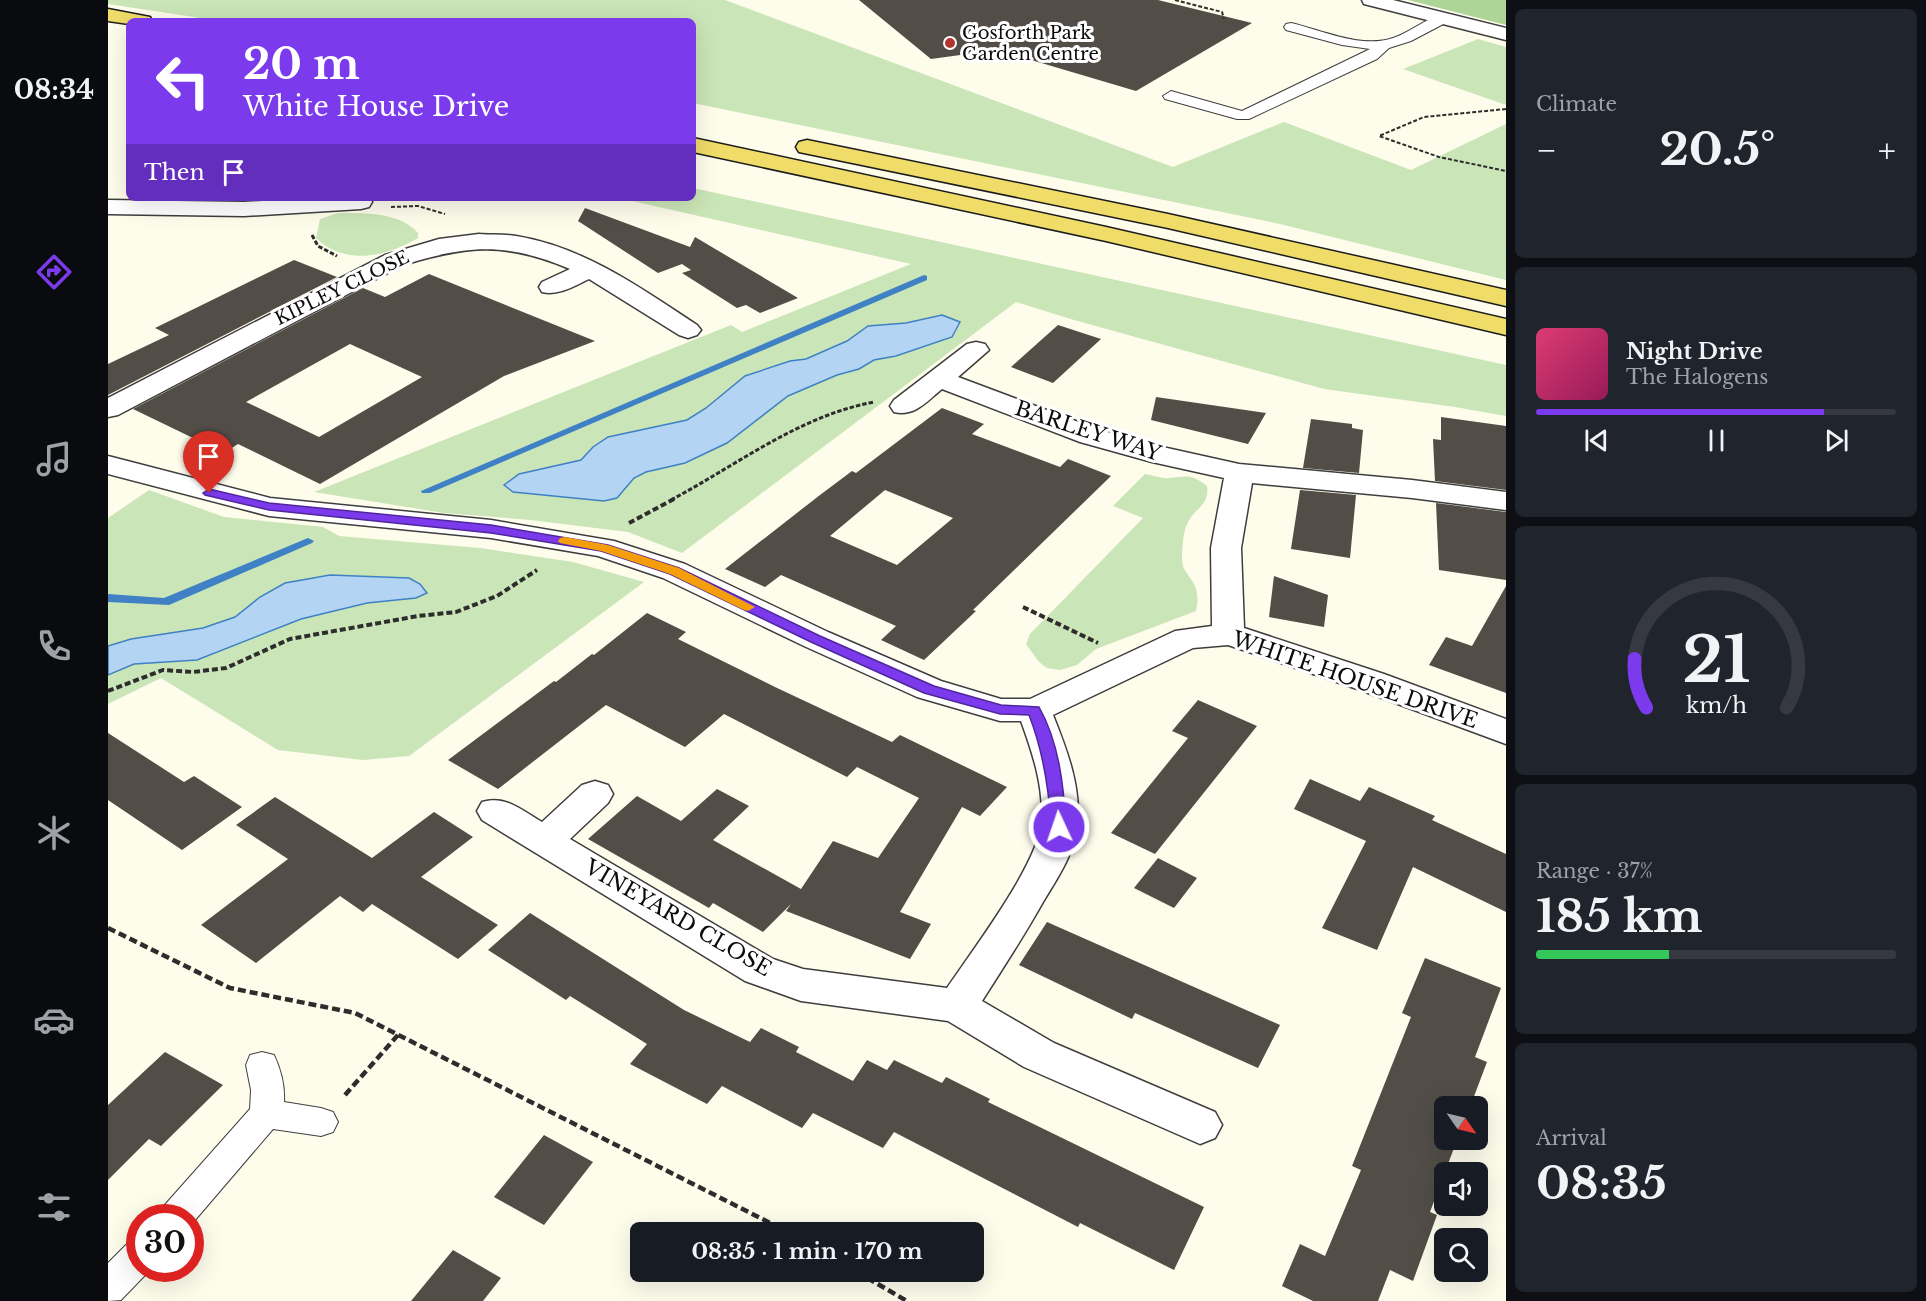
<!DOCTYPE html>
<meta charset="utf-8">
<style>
:root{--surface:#171b24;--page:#20242c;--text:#f1f3f6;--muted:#9ea1a6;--line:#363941;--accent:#7c3aed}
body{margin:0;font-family:"Libre Baskerville",serif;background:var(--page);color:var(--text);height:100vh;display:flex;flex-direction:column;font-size:22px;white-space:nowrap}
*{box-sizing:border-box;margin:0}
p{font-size:20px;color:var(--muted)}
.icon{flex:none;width:33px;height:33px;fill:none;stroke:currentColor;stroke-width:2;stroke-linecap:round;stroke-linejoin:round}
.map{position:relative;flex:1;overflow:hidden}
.details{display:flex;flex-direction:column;gap:9px;padding:9px;background:#0d0f14;width:420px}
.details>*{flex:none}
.banner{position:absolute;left:18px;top:18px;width:570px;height:183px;border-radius:9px;box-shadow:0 6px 24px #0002;background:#7c3aed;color:#fff;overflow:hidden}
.needle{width:39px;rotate:124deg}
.tools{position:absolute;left:1326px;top:1096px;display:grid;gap:12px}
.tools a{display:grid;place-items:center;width:54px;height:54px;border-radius:9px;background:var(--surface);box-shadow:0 6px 24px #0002;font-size:30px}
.speed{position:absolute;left:18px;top:1204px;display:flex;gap:12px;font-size:30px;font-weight:700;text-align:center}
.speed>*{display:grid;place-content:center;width:78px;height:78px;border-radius:50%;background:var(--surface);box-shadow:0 6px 24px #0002;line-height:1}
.speed .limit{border:9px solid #d22;background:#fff;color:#111}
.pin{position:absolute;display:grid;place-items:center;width:51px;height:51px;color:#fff;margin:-62px -26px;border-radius:50% 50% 50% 0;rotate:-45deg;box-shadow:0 0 6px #0007}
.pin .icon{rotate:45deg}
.me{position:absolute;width:66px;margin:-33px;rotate:357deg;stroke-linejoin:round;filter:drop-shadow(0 0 4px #0008)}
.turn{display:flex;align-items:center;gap:21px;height:126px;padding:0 18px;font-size:27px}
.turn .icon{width:78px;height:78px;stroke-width:2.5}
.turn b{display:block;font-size:42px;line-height:51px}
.then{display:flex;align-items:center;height:57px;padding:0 18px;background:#0003;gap:12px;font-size:22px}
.big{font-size:45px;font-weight:800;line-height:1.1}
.details .tile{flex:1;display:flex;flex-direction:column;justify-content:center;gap:9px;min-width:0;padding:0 21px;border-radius:9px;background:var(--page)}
.details .dial{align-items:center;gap:0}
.dial svg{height:156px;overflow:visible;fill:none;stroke:var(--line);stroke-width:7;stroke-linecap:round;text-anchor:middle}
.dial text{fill:var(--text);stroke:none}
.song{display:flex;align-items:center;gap:18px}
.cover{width:72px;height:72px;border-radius:9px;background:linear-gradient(135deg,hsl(340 70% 55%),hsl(330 70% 35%))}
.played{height:6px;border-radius:3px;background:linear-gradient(90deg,var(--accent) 80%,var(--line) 80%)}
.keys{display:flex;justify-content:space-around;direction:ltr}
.heat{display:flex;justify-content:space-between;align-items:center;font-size:33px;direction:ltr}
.charge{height:9px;border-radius:4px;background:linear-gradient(90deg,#34c759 37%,var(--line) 0)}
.trip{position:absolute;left:522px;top:1222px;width:354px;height:60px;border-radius:9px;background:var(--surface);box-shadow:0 6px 24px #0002;font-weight:800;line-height:60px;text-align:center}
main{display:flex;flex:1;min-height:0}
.tab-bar{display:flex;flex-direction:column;width:108px;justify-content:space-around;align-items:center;background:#090b0e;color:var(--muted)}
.tab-bar .icon{width:42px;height:42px}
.tab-bar .selected{color:var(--accent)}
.tab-bar b{font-size:27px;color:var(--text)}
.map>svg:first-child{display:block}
.green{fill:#cae5b7}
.forest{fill:#add597}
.water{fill:#b3d4f2;stroke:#3f81c4;stroke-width:1.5}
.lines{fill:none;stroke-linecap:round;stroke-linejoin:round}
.stream{fill:#3f81c4;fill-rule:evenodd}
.building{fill:#534d48;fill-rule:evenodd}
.lane-casing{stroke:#3e3e3e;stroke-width:2}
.street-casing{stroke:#3e3e3e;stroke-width:3}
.primary-casing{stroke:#1c1c1c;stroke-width:3}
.path-far3{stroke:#2d2d2d;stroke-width:2;stroke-dasharray:4 2;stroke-linecap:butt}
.path-far2{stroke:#2d2d2d;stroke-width:3;stroke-dasharray:4.5 2;stroke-linecap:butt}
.path-far1{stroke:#2d2d2d;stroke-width:4;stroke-dasharray:6 3;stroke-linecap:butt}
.path{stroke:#2d2d2d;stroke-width:4.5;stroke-dasharray:8 4;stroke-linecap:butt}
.lane{fill:#fff;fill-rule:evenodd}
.street{fill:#fff;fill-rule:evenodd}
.primary{fill:#efdc69;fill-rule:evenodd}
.route{fill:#7c3aed;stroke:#51269a;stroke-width:1.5}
.slow{fill:#f59e0b}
.poi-dot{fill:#b1342d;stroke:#fff;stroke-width:2}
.labels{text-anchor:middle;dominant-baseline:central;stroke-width:6;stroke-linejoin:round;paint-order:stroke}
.far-poi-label{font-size:18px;fill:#0b0b0b;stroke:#fff;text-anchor:start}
.far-street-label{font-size:18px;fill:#0b0b0b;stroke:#fff}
.street-label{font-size:21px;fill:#0b0b0b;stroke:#fff}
</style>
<main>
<nav class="tab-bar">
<b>08:34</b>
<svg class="icon selected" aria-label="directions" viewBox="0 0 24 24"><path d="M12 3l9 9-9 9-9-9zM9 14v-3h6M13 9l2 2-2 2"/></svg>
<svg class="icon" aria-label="music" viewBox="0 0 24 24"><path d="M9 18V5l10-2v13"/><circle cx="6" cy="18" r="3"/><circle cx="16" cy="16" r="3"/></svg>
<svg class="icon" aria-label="phone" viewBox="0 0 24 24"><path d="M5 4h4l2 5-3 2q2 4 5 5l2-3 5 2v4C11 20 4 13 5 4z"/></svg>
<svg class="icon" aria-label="climate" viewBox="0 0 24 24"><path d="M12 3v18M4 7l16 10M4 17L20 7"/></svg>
<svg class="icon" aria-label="car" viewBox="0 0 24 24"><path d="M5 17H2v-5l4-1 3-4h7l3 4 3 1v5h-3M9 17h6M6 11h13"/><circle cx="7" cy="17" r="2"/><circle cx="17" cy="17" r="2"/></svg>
<svg class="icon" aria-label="filters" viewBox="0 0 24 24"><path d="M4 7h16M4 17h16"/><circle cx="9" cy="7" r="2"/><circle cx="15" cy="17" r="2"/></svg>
</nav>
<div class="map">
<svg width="1398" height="1301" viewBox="0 0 1398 1301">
<rect width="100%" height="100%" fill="#fefceb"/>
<g class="green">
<polygon points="0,0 617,0 1065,167 1176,122 1303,170 1398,124 1398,280 1172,224 585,103 585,21 112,21 0,4"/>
<polygon points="1370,39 1398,47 1398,105 1295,69"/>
<polygon points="585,188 1398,365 1398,416 1347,407 1216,389 966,320 908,302 574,553 520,532 422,520 336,513 206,492 623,325 634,332 803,264 511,198 585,198"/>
<path d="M230 213C256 213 292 212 310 233V238C278 257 237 266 208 238L212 219Z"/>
<path d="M1037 474C1044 475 1055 479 1062 478 1079 476 1084 474 1099 486 1102 505 1087 508 1080 522 1075 530 1074 549 1074 559 1074 578 1095 579 1088 611L988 649 969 665 952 670 939 668 931 662 918 644 922 634 1035 518 1005 506Z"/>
<polygon points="41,490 116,517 215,527 231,536 372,548 465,562 536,582 301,756 255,760 170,750 53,678 0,704 0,518"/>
</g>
<polygon class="forest" points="1300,0 1398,0 1398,25"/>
<g class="water">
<polygon points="834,315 852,322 844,337 788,356 766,360 751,369 729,375 680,396 619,443 577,463 538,472 526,478 509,498 496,501 405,492 396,485 411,474 473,460 485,447 500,437 579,420 598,408 637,376 682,361 698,359 739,341 760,326 798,323"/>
<polygon points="222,575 301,578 312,584 319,593 308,598 259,603 193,619 89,660 26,664 0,675 0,646 23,639 95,628 127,617 152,597 177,583"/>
</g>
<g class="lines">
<g class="stream">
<polygon points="816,275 819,276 819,280 322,493 314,493 313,491"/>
<polygon points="200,538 206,541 204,543 61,605 0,602 0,594 56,598"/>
</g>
</g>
<g class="building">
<polygon points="751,0 1050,0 1144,23 1028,91 889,50 823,59"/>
<polygon points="477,208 582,247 587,237 690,298 652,313 638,305 629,308 574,273 583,270 574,264 550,273 470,221"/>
<polygon points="186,260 229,277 0,395 0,364 61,335 47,328"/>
<path d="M321 274 487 341 396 376 212 484 130 444 116 453 25 409 255 288 277 297ZM242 344 314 377 211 437 138 402Z"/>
<polygon points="950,325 993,339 945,383 903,367"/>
<polygon points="1048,397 1158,413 1140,444 1043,420"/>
<path d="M834 408 876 424 864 434 952 467 960 459 1003 476 865 610 868 611 816 660 773 640 788 626 673 575 657 587 617 569 712 495 744 471 748 473ZM777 490 845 518 789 565 722 536Z"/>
<polygon points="1333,417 1398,426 1398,490 1327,481 1325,439 1333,440"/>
<polygon points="1203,419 1244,424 1244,428 1255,430 1251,473 1195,468"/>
<polygon points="1192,490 1248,495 1242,558 1183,549"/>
<polygon points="1328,503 1398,512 1398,580 1331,570"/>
<polygon points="1166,576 1220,595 1216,627 1161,617"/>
<polygon points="1398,586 1398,693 1321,665 1338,637 1364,646"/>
<polygon points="539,613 578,632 570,639 667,687 784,742 792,735 899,787 872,816 854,807 792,912 823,924 802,959 678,911 683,904 655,932 605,903 601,908 480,839 529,796 573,821 609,789 641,806 605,840 693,889 725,841 770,858 811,798 749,767 739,777 616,714 577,747 498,705 390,789 340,760 446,681 448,682 484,654 486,655"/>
<polygon points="1090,700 1149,726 1047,854 1003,833 1080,738 1064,731"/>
<polygon points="0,733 76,782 86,776 134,807 74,850 0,800"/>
<polygon points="1202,779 1252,801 1261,787 1327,816 1324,820 1398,854 1398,912 1305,867 1269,950 1214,928 1258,841 1186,809"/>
<polygon points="167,797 264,858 326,812 365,837 313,877 390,925 350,959 264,904 255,912 232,896 148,963 93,925 180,859 128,825"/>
<polygon points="1050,858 1089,878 1066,908 1026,888"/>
<polygon points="422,913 576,1010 642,1042 653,1028 691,1047 688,1052 745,1081 759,1060 779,1070 786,1060 834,1083 838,1077 882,1099 880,1102 1096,1207 1066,1270 972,1223 970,1227 786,1132 775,1148 705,1113 694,1128 614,1086 599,1104 522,1064 539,1044 462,996 458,1000 380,950"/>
<polygon points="939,922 1172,1025 1150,1068 1027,1013 1024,1019 911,965"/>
<polygon points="1317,958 1393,988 1367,1057 1379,1062 1362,1107 1336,1107 1336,1140 1349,1140 1322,1212 1329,1215 1305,1281 1282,1270 1270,1301 1205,1301 1174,1286 1192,1244 1217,1256 1253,1170 1244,1166 1303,1017 1294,1013"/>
<polygon points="57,1052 115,1085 53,1146 41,1139 0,1180 0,1105"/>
<polygon points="436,1135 485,1162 436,1225 386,1197"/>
<polygon points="345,1250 393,1278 375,1301 303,1301"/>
</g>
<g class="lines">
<defs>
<g id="lane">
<path d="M1336 14 1343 18 1341 21 1303 41 1281 48 1269 59 1141 119H1129L1057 99 1055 96 1063 91 1134 111 1262 49 1234 45 1178 30 1176 27 1178 24 1183 23C1214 30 1253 49 1285 38 1303 32 1318 18 1336 14Z"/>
<path d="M154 1052 166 1055C173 1070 177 1086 176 1102L213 1108 225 1112 230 1122 225 1132 213 1136 165 1129 82 1226V1218H49L55 1207 142 1109 143 1090 138 1065 142 1055Z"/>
<polygon points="32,1240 32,1269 43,1269 13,1300 0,1301 0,1263 19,1244"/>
</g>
<g id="street">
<polygon points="1254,0 1285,0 1398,28 1398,40 1256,4"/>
<polygon points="204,198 262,198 264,202 261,207 253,209 136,216 0,214 0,200 136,202"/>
<path d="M371 234C383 235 396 234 408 236 476 247 533 288 589 325L593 330 589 335 580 338 571 335 481 279C466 286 451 296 434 292L431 287 434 282 462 269C398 242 360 245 295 265L10 415 0 417V398L277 255 331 239Z"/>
<path d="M868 342 877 344 881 350 850 377 992 430 1059 448 1131 464 1304 480 1398 492V510L1304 498 1144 483 1133 548 1136 628 1276 674 1398 719V744L1252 690 1120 645 1085 648 945 715C959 750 974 789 969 827 966 854 949 879 935 902 916 936 895 968 874 1001L946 1043 1107 1112 1114 1125 1107 1138 1092 1144 916 1067 840 1021 693 1001 637 981 374 820 369 811 374 802C398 795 413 810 434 822L474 785 487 781 500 785 505 794 500 803 462 839 665 959 695 969 839 988C864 951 928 867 933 825 937 790 925 754 913 721H892L809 697 696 646 555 578 490 556 383 538 161 516 0 474V456L162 498 383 520 506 541 577 564 720 632 833 681 893 699H922L1067 631 1104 626 1103 548 1116 478 1044 462 972 442 834 389C819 401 807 417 786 412L782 406 786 400 859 344Z"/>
</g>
<g id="primary">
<polygon points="0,9 42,17 44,21 21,21 21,24 0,21"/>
<polygon points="585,138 998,227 1398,319 1398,335 998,241 585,152"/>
<polygon points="699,140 1060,214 1398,290 1398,306 1060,228 691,152 688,147 691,142"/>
</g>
</defs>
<use href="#lane" class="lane-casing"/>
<use href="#street" class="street-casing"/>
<use href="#primary" class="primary-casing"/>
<g class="path-far3">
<polyline points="1067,0 1114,12 1116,19"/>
<polyline points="1398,109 1316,117 1271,136 1331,157 1398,171"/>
<polyline points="283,207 310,206 337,214"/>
</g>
<g class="path-far2">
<polyline points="204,235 210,246 229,256"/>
<path d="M563 500C629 465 691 416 766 402"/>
</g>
<g class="path-far1">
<polyline points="521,523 566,499"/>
<polyline points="915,607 990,643"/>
<polyline points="0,691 55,670 85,672 118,668 182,639 310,616 348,612 389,596 429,570"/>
</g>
<g class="path">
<polyline points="0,928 122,988 247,1013 682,1233"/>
<polyline points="237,1095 290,1035"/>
<polyline points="749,1272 799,1301"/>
</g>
<use href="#lane" class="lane"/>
<use href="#street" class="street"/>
<use href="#primary" class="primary"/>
</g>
<path class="route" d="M101 489 161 503 383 525 500 545 571 568 712 636 826 686 893 705 931 707C951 742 956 787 958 827L956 831H945L943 827C941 788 935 751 921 715L892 714 816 693 703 642 562 574 493 551 383 533 161 510 97 495 95 493Z"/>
<polygon class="slow" points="457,537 500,545 571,568 647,607 640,611 636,610 562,574 493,551 452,543 450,541 452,538"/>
<circle class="poi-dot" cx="842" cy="43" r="6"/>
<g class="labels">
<g class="far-poi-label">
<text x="854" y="33">Gosforth Park<tspan x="854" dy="21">Garden Centre</tspan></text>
</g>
<g class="far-street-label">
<text transform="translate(234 288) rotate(-26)">KIPLEY CLOSE</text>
</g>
<g class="street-label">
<text transform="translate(980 431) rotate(18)">BARLEY WAY</text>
<text transform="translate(1247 680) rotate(19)">WHITE HOUSE DRIVE</text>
<text transform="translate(570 918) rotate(30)">VINEYARD CLOSE</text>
</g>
</g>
</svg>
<div class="tools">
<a><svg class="needle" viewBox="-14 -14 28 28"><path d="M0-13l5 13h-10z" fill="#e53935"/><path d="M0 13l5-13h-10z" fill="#9ea1a6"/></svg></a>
<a><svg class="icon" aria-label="sound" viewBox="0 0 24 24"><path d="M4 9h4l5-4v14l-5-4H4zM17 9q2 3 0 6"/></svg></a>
<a><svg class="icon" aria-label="search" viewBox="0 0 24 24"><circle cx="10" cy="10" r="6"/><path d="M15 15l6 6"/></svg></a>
</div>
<div class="speed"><div class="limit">30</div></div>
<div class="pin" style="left:101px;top:493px;background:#d93025"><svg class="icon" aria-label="arrive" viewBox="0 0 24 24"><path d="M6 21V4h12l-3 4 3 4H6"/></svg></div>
<svg class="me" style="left:951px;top:827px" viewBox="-20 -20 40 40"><circle r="17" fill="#7c3aed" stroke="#fff" stroke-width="3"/><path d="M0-11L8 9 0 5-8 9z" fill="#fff"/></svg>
<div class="trip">08:35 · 1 min · 170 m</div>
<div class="banner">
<div class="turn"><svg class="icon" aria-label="left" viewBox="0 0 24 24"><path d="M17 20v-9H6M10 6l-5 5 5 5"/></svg><div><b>20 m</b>White House Drive</div></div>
<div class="then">Then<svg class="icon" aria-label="arrive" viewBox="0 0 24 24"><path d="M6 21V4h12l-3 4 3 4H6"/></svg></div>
</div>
</div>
<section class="details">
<div class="tile"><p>Climate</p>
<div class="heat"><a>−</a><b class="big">20.5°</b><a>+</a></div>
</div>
<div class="tile">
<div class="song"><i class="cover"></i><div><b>Night Drive</b><p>The Halogens</p></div></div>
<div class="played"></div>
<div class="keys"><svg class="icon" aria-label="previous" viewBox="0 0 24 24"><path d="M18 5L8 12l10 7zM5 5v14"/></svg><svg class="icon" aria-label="pause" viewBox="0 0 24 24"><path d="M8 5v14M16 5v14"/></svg><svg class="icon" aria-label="next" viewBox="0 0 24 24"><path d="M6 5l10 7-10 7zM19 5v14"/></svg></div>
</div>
<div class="tile dial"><svg viewBox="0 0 100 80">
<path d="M14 69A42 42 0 1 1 86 69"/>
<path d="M14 69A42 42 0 0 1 8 44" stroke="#7c3aed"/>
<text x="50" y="56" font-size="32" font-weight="700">21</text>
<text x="50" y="72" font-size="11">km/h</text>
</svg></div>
<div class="tile"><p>Range · 37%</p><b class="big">185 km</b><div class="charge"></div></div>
<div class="tile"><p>Arrival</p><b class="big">08:35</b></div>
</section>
</main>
